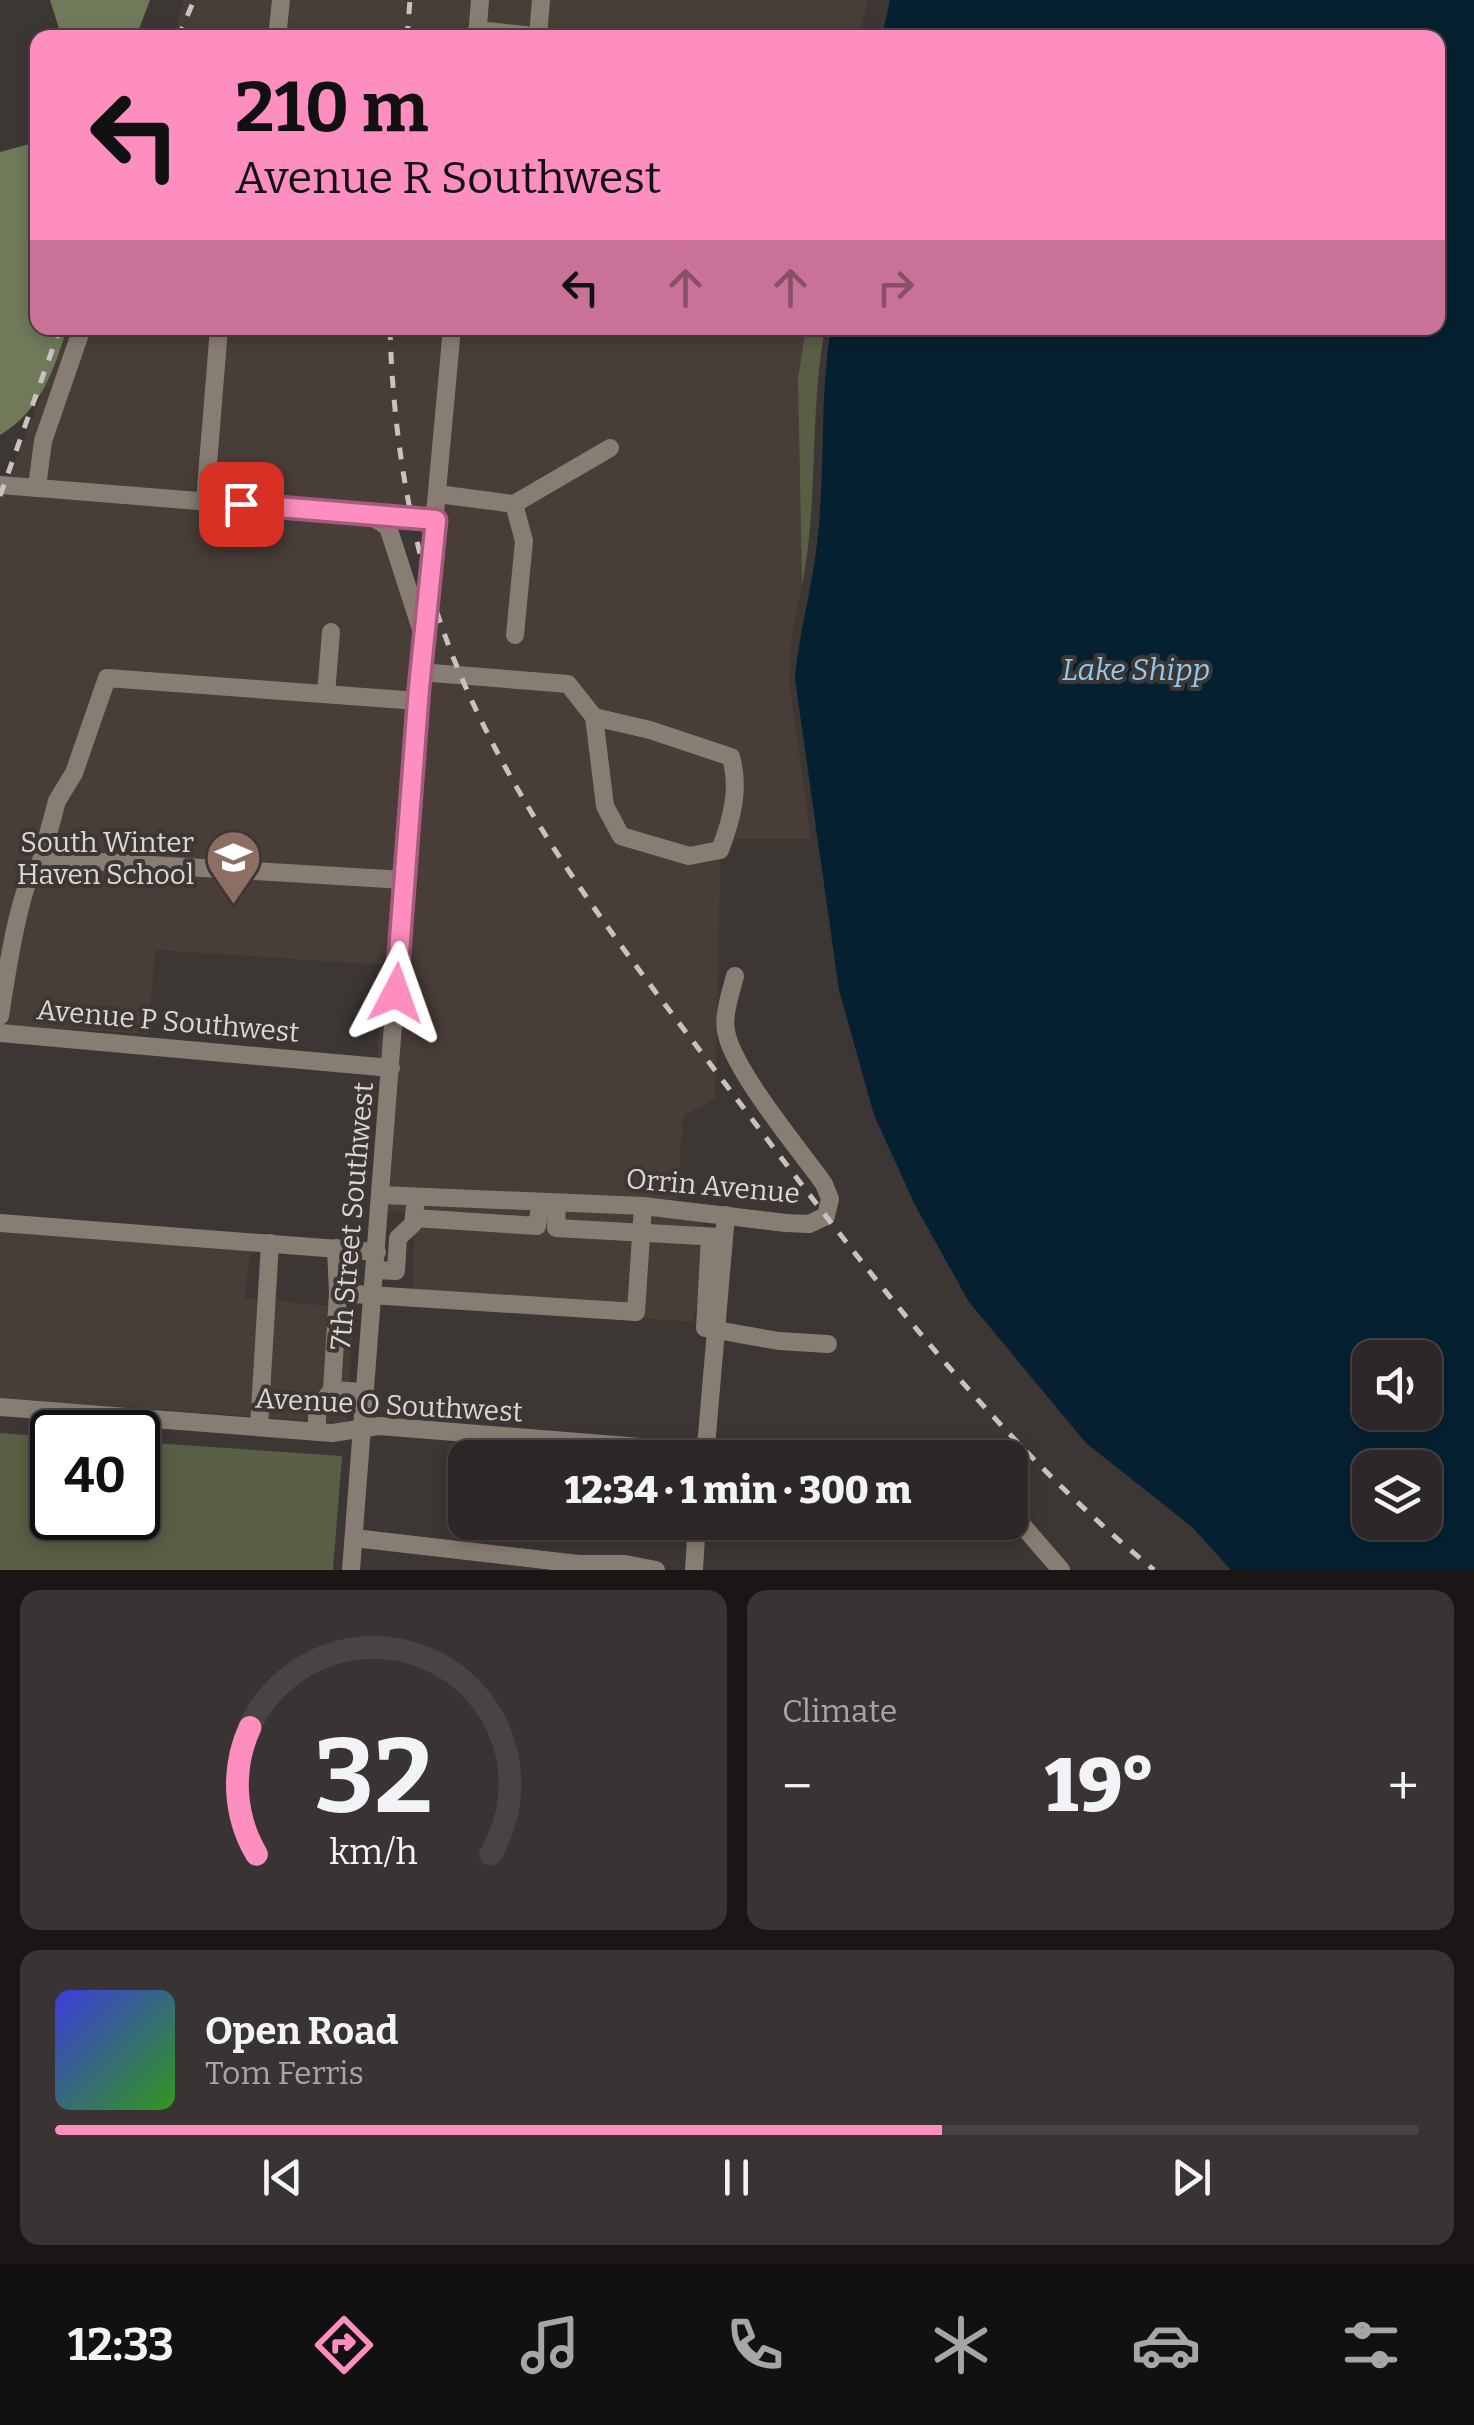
<!DOCTYPE html>
<meta charset="utf-8">
<style>
:root{--surface:#2d2827;--page:#393433;--text:#f1f3f6;--muted:#a7a6a7;--line:#484444;--accent:#fd8ebf}
body{margin:0;font-family:Bitter,serif;background:var(--page);color:var(--text);height:100vh;display:flex;flex-direction:column;font-size:38px;white-space:nowrap}
*{box-sizing:border-box;margin:0}
p{font-size:32px;color:var(--muted)}
.icon{flex:none;width:55px;height:55px;fill:none;stroke:currentColor;stroke-width:2;stroke-linecap:round;stroke-linejoin:round}
.map{position:relative;height:1570px;overflow:hidden}
.panel{display:flex;flex-direction:column;gap:20px;padding:20px;background:#191615;flex:1}
.panel>*{flex:none}
.banner{position:absolute;left:30px;top:30px;width:1415px;height:305px;border-radius:20px;box-shadow:0 5px 15px #0003,0 0 0 2px var(--line);background:#fd8ebf;color:#111;overflow:hidden}
.buttons{position:absolute;left:1352px;top:1340px;display:grid;gap:20px}
.buttons a{display:grid;place-items:center;width:90px;height:90px;border-radius:20px;background:var(--surface);box-shadow:0 5px 15px #0003,0 0 0 2px var(--line);font-size:50px}
.speed{position:absolute;left:30px;top:1410px;display:flex;gap:20px;font-size:50px;font-weight:700;text-align:center}
.speed>*{display:grid;place-content:center;width:130px;height:130px;border-radius:50%;background:var(--surface);box-shadow:0 5px 15px #0003,0 0 0 2px var(--line);line-height:1}
.speed .limit{border:5px solid #111;border-radius:15px;background:#fff;color:#111}
.pin{position:absolute;display:grid;place-items:center;width:85px;height:85px;color:#fff;margin:-42px;border-radius:20px;box-shadow:0 5px 15px #0006}
.me{position:absolute;width:110px;margin:-55px;rotate:4deg;stroke-linejoin:round;filter:drop-shadow(0 0 8px #0008)}
.turn{display:flex;align-items:center;gap:35px;height:210px;padding:0 40px;font-size:45px}
.turn .icon{width:130px;height:130px;stroke-width:2.5}
.turn b{display:block;font-size:70px;line-height:85px}
.lanes{display:flex;align-items:center;height:95px;padding:0 40px;background:#0003;justify-content:center;gap:50px;direction:ltr}
.lanes .off{opacity:.35}
.big{font-size:75px;font-weight:800;line-height:1.1}
.panel .card{flex:1;display:flex;flex-direction:column;justify-content:center;gap:15px;min-width:0;padding:0 35px;border-radius:20px;background:var(--page)}
.panel .dial{align-items:center;gap:0}
.dial svg{height:260px;overflow:visible;fill:none;stroke:var(--line);stroke-width:7;stroke-linecap:round;text-anchor:middle}
.dial text{fill:var(--text);stroke:none}
.song{display:flex;align-items:center;gap:30px}
.cover{width:120px;height:120px;border-radius:15px;background:linear-gradient(135deg,hsl(240 70% 55%),hsl(110 70% 35%))}
.played{height:10px;border-radius:5px;background:linear-gradient(90deg,var(--accent) 65%,var(--line) 65%)}
.keys{display:flex;justify-content:space-around;direction:ltr}
.heat{display:flex;justify-content:space-between;align-items:center;font-size:55px;direction:ltr}
.panel .tiles{flex:1;display:grid;gap:20px;grid-template-columns:1fr 1fr}
.card:last-child{grid-column:span 2}
.trip{position:absolute;left:448px;top:1440px;width:580px;height:100px;border-radius:20px;background:var(--surface);box-shadow:0 5px 15px #0003,0 0 0 2px var(--line);font-weight:800;line-height:100px;text-align:center}
.tab-bar{display:flex;height:160px;justify-content:space-around;align-items:center;background:#121010;color:var(--muted)}
.tab-bar .icon{width:70px;height:70px}
.tab-bar .selected{color:var(--accent)}
.tab-bar b{font-size:45px;color:var(--text)}
.map>svg:first-child{display:block}
.built{fill:#493d38}
.green{fill:#585f44}
.forest{fill:#70795a}
.water{fill:#052031;fill-rule:evenodd}
.lines{fill:none;stroke-linecap:round;stroke-linejoin:round}
.minor{stroke:#887d72;stroke-width:18}
.rail{stroke:#c8c3c1;stroke-width:5;stroke-dasharray:12 12;stroke-linecap:butt}
.route-casing{stroke:#a45c7c;stroke-width:25}
.route{stroke:#fd8ebf;stroke-width:18}
.labels{text-anchor:middle;dominant-baseline:central;stroke-width:8;stroke-linejoin:round;paint-order:stroke}
.poi-label{font-size:28px;fill:#dbd7d5;stroke:#3c3634;text-anchor:end}
.street-label{font-size:28px;fill:#dbd7d5;stroke:#3c3634}
.water-label{font-size:30px;font-style:italic;fill:#93c8ed;stroke:#3c3634}
</style>
<div class="map">
<svg width="1474" height="1570" viewBox="0 0 1474 1570">
<rect width="100%" height="100%" fill="#3c3634"/>
<g class="built">
<polygon points="184,0 472,0 469,37 173,38"/>
<polygon points="488,0 868,0 859,37 485,38"/>
<polygon points="67,328 444,328 428,510 0,476 10,476"/>
<polygon points="460,328 806,328 798,378 802,586 792,633 789,681 811,839 721,839 715,1099 683,1116 677,1197 681,1200 390,1186 427,689 434,643"/>
<polygon points="0,493 367,523 381,533 416,639 397,871 56,851 38,856 24,868 0,969"/>
<polygon points="56,869 396,888 384,1059 377,1058 386,965 156,950 147,1034 7,1025 27,912 39,877"/>
<polygon points="389,1204 615,1214 700,1221 712,1234 693,1322 412,1301 415,1215 388,1211"/>
<polygon points="0,1232 251,1250 244,1298 341,1307 353,1327 346,1423 0,1398"/>
</g>
<g class="green">
<path d="M806 328H825C809 413 819 500 802 586L798 378Z"/>
<polygon points="0,1433 52,1437 52,1518 138,1518 138,1442 342,1456 333,1570 0,1570"/>
</g>
<g class="forest">
<polygon points="50,0 150,0 136,37 62,38"/>
<path d="M37 142 38 328H67C54 370 40 412 0 435V152Z"/>
</g>
<path class="water" d="M890 0H1474V1570H1231L1192 1527 1086 1443 969 1302 915 1205 874 1115 839 990 795 679C799 632 812 589 817 543 826 471 819 399 831 328H1438V38L882 37ZM1370 1358H1425V1412H1370ZM1370 1468H1425V1522H1370Z"/>
<g class="lines">
<g class="minor">
<polyline points="477,30 555,38"/>
<polyline points="538,36 541,0"/>
<polyline points="277,38 281,0"/>
<polyline points="477,38 480,0"/>
<polyline points="0,485 435,520"/>
<polyline points="37,487 43,441 82,328"/>
<polyline points="438,494 514,504 610,448"/>
<polyline points="205,501 219,328"/>
<polyline points="514,504 524,541 515,635"/>
<polyline points="369,515 388,527 421,629"/>
<path d="M420 672 568 684 594 717 605 806 621 836 689 856 720 850C732 819 740 789 731 757L650 730 594 717"/>
<polyline points="326,694 331,632"/>
<polyline points="40,864 57,801 74,773 107,678 418,701"/>
<path d="M0 1016C4 991 20 877 39 865 52 857 70 860 85 861L404 880"/>
<polyline points="0,1033 391,1068"/>
<path d="M382 1195 643 1206 786 1223 809 1224 826 1216 830 1199 824 1184C800 1150 732 1069 726 1031 723 1014 731 992 735 976"/>
<polyline points="557,1203 556,1228 720,1237"/>
<polyline points="414,1218 537,1226 541,1202"/>
<polyline points="0,1223 377,1252"/>
<polyline points="710,1237 705,1328 779,1341 828,1344"/>
<polyline points="336,1248 338,1293"/>
<polyline points="376,1270 396,1271 398,1238 413,1224 415,1207"/>
<polyline points="332,1390 338,1293 636,1312 643,1206"/>
<polyline points="0,1407 332,1433 379,1426 776,1458"/>
<polyline points="259,1427 270,1243"/>
<polyline points="317,1432 317,1410 332,1390 365,1392"/>
<polyline points="705,1458 726,1215"/>
<polyline points="1010,1511 1061,1570"/>
<polyline points="354,1538 579,1564 625,1564 656,1570"/>
<polyline points="351,1570 419,688 452,328"/>
<polyline points="694,1570 697,1522"/>
</g>
<g class="rail">
<polyline points="178,38 194,0"/>
<polyline points="407,38 410,0"/>
<path d="M390 328C393 445 414 565 460 674 525 828 630 958 730 1090 859 1261 988 1433 1154 1570"/>
<polyline points="0,496 60,328"/>
</g>
</g>
<g class="lines">
<defs>
<polyline id="route" points="241,504 436,520 419,688 396,993"/>
</defs>
<use href="#route" class="route-casing"/>
<use href="#route" class="route"/>
</g>
<defs>
<symbol id="school-pin" viewBox="-11 -11 22 30"><path d="M0 17L-7.5 6A9.5 9.5 0 1 1 7.5 6Z" fill="#8d6e63" stroke="#3c3634"/><path d="M0-5L7-2L0 1L-7-2ZM-4 1L0 2.5L4 1V4Q0 6-4 4Z" fill="#fff"/></symbol>
</defs>
<g fill-rule="evenodd">
<use href="#school-pin" x="202" y="826" width="63" height="86"/>
</g>
<g class="labels">
<g class="poi-label">
<text x="194" y="842">South Winter<tspan x="194" dy="32">Haven School</tspan></text>
</g>
<g class="street-label">
<text transform="translate(168 1021) rotate(5)">Avenue P Southwest</text>
<text transform="translate(713 1186) rotate(5)">Orrin Avenue</text>
<text transform="translate(352 1216) rotate(-85)">7th Street Southwest</text>
<text transform="translate(389 1405) rotate(3)">Avenue O Southwest</text>
</g>
<g class="water-label">
<text x="1136" y="670">Lake Shipp</text>
</g>
</g>
</svg>
<div class="buttons">
<a><svg class="icon" aria-label="sound" viewBox="0 0 24 24"><path d="M4 9h4l5-4v14l-5-4H4zM17 9q2 3 0 6"/></svg></a>
<a><svg class="icon" aria-label="layers" viewBox="0 0 24 24"><path d="M12 4l9 5-9 5-9-5zM3 14l9 5 9-5"/></svg></a>
</div>
<div class="speed"><div class="limit">40</div></div>
<div class="pin" style="left:241px;top:504px;background:#d93025"><svg class="icon" aria-label="arrive" viewBox="0 0 24 24"><path d="M6 21V4h12l-3 4 3 4H6"/></svg></div>
<svg class="me" style="left:396px;top:993px" viewBox="-20 -20 40 40"><path d="M0-17L14 15 0 8-14 15z" fill="#fd8ebf" stroke="#fff" stroke-width="4"/></svg>
<div class="trip">12:34 · 1 min · 300 m</div>
<div class="banner">
<div class="turn"><svg class="icon" aria-label="left" viewBox="0 0 24 24"><path d="M17 20v-9H6M10 6l-5 5 5 5"/></svg><div><b>210 m</b>Avenue R Southwest</div></div>
<div class="lanes"><svg class="icon" aria-label="left" viewBox="0 0 24 24"><path d="M17 20v-9H6M10 6l-5 5 5 5"/></svg><svg class="icon off" aria-label="ahead" viewBox="0 0 24 24"><path d="M12 20V5M6 11l6-6 6 6"/></svg><svg class="icon off" aria-label="ahead" viewBox="0 0 24 24"><path d="M12 20V5M6 11l6-6 6 6"/></svg><svg class="icon off" aria-label="right" viewBox="0 0 24 24"><path d="M7 20v-9h11M14 6l5 5-5 5"/></svg></div>
</div>
</div>
<section class="panel">
<div class="tiles">
<div class="card dial"><svg viewBox="0 0 100 80">
<path d="M14 69A42 42 0 1 1 86 69"/>
<path d="M14 69A42 42 0 0 1 12 30" stroke="#fd8ebf"/>
<text x="50" y="56" font-size="32" font-weight="700">32</text>
<text x="50" y="72" font-size="11">km/h</text>
</svg></div>
<div class="card"><p>Climate</p>
<div class="heat"><a>−</a><b class="big">19°</b><a>+</a></div>
</div>
<div class="card">
<div class="song"><i class="cover"></i><div><b>Open Road</b><p>Tom Ferris</p></div></div>
<div class="played"></div>
<div class="keys"><svg class="icon" aria-label="previous" viewBox="0 0 24 24"><path d="M18 5L8 12l10 7zM5 5v14"/></svg><svg class="icon" aria-label="pause" viewBox="0 0 24 24"><path d="M8 5v14M16 5v14"/></svg><svg class="icon" aria-label="next" viewBox="0 0 24 24"><path d="M6 5l10 7-10 7zM19 5v14"/></svg></div>
</div>
</div>
</section>
<nav class="tab-bar">
<b>12:33</b>
<svg class="icon selected" aria-label="directions" viewBox="0 0 24 24"><path d="M12 3l9 9-9 9-9-9zM9 14v-3h6M13 9l2 2-2 2"/></svg>
<svg class="icon" aria-label="music" viewBox="0 0 24 24"><path d="M9 18V5l10-2v13"/><circle cx="6" cy="18" r="3"/><circle cx="16" cy="16" r="3"/></svg>
<svg class="icon" aria-label="phone" viewBox="0 0 24 24"><path d="M5 4h4l2 5-3 2q2 4 5 5l2-3 5 2v4C11 20 4 13 5 4z"/></svg>
<svg class="icon" aria-label="climate" viewBox="0 0 24 24"><path d="M12 3v18M4 7l16 10M4 17L20 7"/></svg>
<svg class="icon" aria-label="car" viewBox="0 0 24 24"><path d="M5 17H2v-5l4-1 3-4h7l3 4 3 1v5h-3M9 17h6M6 11h13"/><circle cx="7" cy="17" r="2"/><circle cx="17" cy="17" r="2"/></svg>
<svg class="icon" aria-label="filters" viewBox="0 0 24 24"><path d="M4 7h16M4 17h16"/><circle cx="9" cy="7" r="2"/><circle cx="15" cy="17" r="2"/></svg>
</nav>
